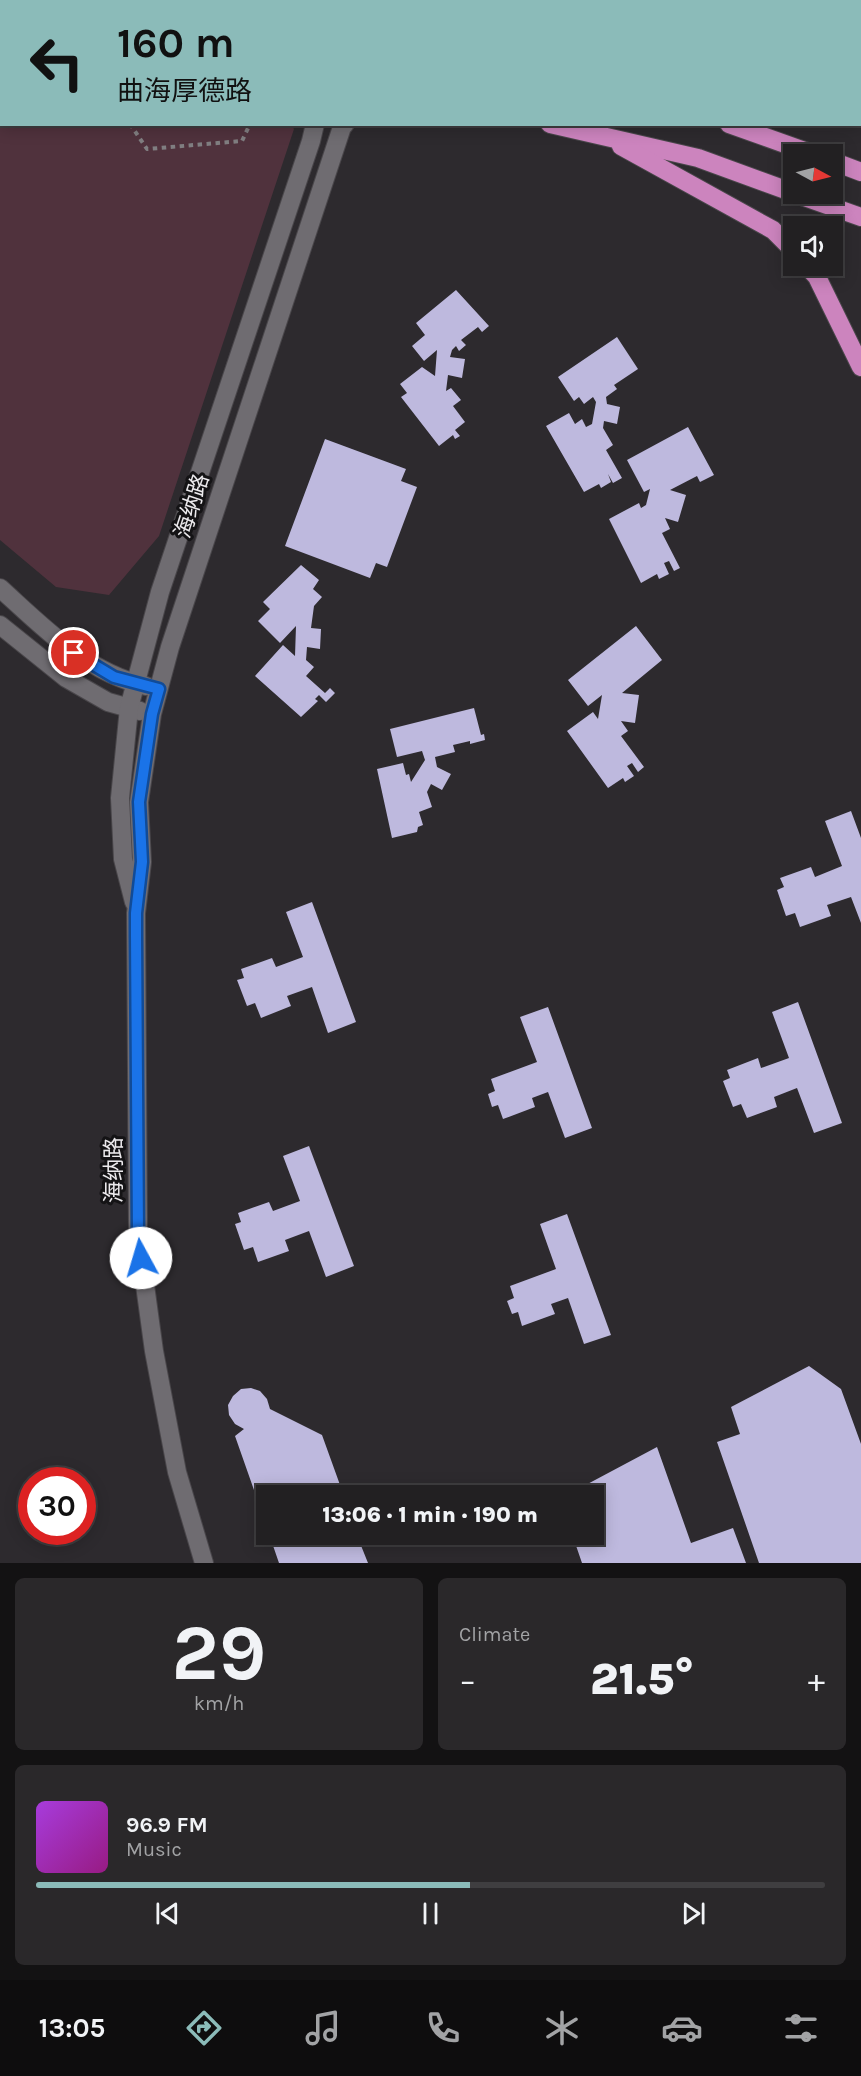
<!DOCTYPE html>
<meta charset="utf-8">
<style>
:root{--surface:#222022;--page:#2a282a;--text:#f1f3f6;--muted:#a2a3a5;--line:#3f3e40;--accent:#8bbbb9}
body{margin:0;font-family:Karla,"Noto Sans SC",sans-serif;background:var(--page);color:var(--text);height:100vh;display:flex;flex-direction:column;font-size:22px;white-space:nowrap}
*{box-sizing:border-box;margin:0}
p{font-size:20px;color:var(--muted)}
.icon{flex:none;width:33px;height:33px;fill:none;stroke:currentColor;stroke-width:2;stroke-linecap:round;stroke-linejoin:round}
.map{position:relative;height:1563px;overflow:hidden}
.details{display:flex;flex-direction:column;gap:15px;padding:15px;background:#131213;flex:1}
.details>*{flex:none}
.guide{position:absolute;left:0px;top:0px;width:861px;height:126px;box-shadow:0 3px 15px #0003,0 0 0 2px var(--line);background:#8bbbb9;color:#111;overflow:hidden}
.needle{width:39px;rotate:97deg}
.buttons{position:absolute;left:783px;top:144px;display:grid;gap:12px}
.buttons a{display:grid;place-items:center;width:60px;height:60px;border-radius:0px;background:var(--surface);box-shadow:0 3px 15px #0003,0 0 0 2px var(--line);font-size:30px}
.speed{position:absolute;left:18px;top:1467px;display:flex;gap:12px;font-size:30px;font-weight:700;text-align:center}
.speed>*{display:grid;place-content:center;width:78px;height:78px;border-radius:50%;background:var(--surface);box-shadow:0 3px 15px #0003,0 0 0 2px var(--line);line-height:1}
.speed .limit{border:9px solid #d22;background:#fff;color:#111}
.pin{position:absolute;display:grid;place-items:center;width:51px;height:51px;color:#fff;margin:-26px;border:3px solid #fff;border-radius:50%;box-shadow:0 2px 6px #0007}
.me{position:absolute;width:66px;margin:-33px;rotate:354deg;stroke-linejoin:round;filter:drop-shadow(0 0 4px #0008)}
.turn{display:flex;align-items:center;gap:21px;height:126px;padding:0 18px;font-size:27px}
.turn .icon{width:78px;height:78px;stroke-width:2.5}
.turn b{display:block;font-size:42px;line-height:51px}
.big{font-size:45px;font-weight:800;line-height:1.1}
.details .tile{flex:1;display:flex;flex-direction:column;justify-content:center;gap:9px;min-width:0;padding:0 21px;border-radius:9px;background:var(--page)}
.details .dial{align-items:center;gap:0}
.dial b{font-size:78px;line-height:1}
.song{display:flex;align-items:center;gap:18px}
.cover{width:72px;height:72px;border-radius:9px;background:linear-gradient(135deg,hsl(280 70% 55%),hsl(310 70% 35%))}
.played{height:6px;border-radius:3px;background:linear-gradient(90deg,var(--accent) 55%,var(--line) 55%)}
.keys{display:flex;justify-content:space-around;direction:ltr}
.heat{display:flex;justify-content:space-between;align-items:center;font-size:33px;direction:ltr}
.details .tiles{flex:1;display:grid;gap:15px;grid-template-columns:1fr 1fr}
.tile:last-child{grid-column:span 2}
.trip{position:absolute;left:256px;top:1485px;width:348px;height:60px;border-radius:0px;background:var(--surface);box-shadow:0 3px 15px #0003,0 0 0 2px var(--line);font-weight:800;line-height:60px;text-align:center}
.dock{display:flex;height:96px;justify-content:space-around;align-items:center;background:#0e0d0e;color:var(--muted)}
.dock .icon{width:42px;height:42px}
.dock .on{color:var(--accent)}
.dock b{font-size:27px;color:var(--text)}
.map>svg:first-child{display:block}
.green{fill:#50323d}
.building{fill:#beb9de}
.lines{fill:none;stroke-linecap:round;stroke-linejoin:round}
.minor-casing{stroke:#49464a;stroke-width:20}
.highway-casing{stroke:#49464a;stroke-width:20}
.path{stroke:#807e81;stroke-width:4;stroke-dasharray:4.5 4.5;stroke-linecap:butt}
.minor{stroke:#6f6c71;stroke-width:18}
.highway{stroke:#cc84be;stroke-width:18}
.route-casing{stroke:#114b97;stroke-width:15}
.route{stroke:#1a73e8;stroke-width:10}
.labels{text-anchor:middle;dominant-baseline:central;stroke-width:6;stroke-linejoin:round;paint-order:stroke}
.street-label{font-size:22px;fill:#eceaed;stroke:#141315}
</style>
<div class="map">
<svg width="861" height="1563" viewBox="0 0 861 1563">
<rect width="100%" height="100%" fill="#2d2a2e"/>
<polygon class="green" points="0,32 2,124 290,124 294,129 159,536 109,595 56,587 0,540"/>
<g class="building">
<polygon points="456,290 489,326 482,332 478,327 461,340 466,345 459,351 456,346 452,350 450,357 465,359 462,378 448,375 446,391 451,388 461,400 453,406 465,422 455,430 460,436 455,439 453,435 439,446 401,397 407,393 400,384 422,367 435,376 437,350 424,361 412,346 425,335 416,323"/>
<polygon points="617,337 638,369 614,385 617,389 606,397 607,404 620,407 617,424 604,421 603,428 613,445 606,450 622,478 613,483 608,474 611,482 601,488 599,484 584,492 546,426 569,413 575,424 582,419 586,427 592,424 596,402 593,397 584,404 579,397 574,401 558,377"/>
<polygon points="688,427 714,475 700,482 697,476 670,490 686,495 678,522 665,518 670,529 662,533 680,568 674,571 669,561 664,563 669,574 659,579 657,574 641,583 609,519 639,503 641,508 646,505 650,489 644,492 627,460"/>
<polygon points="325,439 406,469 401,481 417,487 387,567 376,563 370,578 285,546"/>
<polygon points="301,565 319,580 313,589 322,597 314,606 311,628 321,629 320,649 307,647 306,660 314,667 306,676 325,693 330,688 335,693 326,702 319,695 315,699 318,701 301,717 255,676 283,645 295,656 296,626 280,643 258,621 270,609 263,602"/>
<polygon points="636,626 662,660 622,693 639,695 635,723 621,721 628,731 621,736 644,767 638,772 632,763 627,766 634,776 625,782 623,778 608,788 567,731 593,712 598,719 602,695 588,706 568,680"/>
<polygon points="474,708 481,735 484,734 485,740 470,744 470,741 453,745 455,752 435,757 437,767 451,774 442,790 431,784 427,792 432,807 419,812 423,825 418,827 417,832 392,838 377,769 403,763 406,775 409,774 411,782 425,760 422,751 397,757 390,729"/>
<polygon points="851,811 861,838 861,923 851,897 827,905 831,916 800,927 795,913 786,916 777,890 784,887 780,878 811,867 815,877 842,866 825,821"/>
<polygon points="312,902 356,1022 328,1033 312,987 287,996 291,1006 261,1018 255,1003 247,1006 237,980 244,978 241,969 272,958 276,967 303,957 286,912"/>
<polygon points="798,1002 842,1123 814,1133 797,1088 774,1097 777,1107 747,1118 741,1104 733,1107 723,1081 730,1078 727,1070 758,1058 761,1068 789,1058 772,1012"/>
<polygon points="548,1007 592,1128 565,1138 548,1092 532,1098 535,1107 503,1119 498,1105 492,1107 488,1094 495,1091 491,1079 537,1062 520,1017"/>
<polygon points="309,1146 354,1266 326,1277 309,1231 285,1240 289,1251 258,1262 253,1247 244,1250 235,1224 241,1222 238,1213 269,1202 273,1211 300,1201 283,1156"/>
<polygon points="567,1214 611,1335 584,1344 568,1298 551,1304 555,1314 522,1326 518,1312 512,1314 507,1301 514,1298 510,1286 556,1269 540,1224"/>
<polygon points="809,1366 841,1389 861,1444 861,1563 759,1563 717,1442 740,1434 731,1407"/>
<polygon points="251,1388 260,1391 267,1399 270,1409 322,1435 344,1496 267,1496 267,1527 235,1436 244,1429 235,1424 229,1415 228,1405 233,1396 241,1389"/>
<polygon points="657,1447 691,1543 733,1528 746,1563 582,1563 572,1534 594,1534 594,1496 565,1496"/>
<polygon points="269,1534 382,1534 382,1535 360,1543 368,1563 279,1563"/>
</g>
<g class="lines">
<defs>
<g id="minor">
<path d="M0 588C44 628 86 672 146 686"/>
<polyline points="0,625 66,678 108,702 140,711"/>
<polyline points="134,902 123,859 120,798 129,708 160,592 311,141 315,124"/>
<polyline points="204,1563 177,1472 154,1351 138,1234 136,913 142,862 139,802 152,714 170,647 342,127 345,124"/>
</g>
<g id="highway">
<polyline points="56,0 104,2"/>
<polyline points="448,0 457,2"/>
<polyline points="601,0 609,2"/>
<polyline points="860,73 861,74"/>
<polyline points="860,111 861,112"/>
<polyline points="550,124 698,158 794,193"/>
<polyline points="729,124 813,154"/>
<polyline points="621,146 773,230 794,251"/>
<polyline points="832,161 861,172"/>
<polyline points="796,194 861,217"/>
<polyline points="807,266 817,277 861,367"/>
</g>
</defs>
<use href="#minor" class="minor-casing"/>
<use href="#highway" class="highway-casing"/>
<g class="path">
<polyline points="0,51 2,51"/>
<polyline points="0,79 2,79"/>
<polyline points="130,124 147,149 242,141 250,124"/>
</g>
<use href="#minor" class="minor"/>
<use href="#highway" class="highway"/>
</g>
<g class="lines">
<defs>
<polyline id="route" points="74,653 114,677 159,689 152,714 139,802 142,862 136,913 136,936 138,1234 141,1258"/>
</defs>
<use href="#route" class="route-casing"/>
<use href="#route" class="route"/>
</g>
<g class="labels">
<g class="street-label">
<text transform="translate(192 506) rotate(-72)">海纳路</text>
<text transform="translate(114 1170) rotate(-90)">海纳路</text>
</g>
</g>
</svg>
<div class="buttons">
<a><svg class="needle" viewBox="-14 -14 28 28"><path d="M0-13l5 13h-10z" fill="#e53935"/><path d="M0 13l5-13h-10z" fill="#a2a3a5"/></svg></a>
<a><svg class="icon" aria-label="sound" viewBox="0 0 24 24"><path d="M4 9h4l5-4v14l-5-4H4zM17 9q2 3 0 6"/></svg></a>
</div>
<div class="speed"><div class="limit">30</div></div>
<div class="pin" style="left:74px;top:653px;background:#d93025"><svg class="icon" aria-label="arrive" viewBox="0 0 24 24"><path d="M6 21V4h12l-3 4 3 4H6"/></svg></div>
<svg class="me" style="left:141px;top:1258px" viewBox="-20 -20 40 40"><circle r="19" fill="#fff"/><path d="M0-13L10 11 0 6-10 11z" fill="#1a73e8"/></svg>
<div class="trip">13:06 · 1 min · 190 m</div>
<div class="guide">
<div class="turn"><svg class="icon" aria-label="left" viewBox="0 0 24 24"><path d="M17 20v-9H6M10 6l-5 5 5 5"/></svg><div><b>160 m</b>曲海厚德路</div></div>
</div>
</div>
<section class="details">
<div class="tiles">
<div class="tile dial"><b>29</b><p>km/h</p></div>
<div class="tile"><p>Climate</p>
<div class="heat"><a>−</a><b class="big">21.5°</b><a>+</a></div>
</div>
<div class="tile">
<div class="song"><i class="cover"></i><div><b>96.9 FM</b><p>Music</p></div></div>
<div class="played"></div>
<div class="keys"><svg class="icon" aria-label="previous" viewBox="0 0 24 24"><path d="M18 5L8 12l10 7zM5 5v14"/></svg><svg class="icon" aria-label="pause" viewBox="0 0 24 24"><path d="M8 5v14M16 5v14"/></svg><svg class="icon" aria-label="next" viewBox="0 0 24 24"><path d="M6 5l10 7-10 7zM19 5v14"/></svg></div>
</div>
</div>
</section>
<nav class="dock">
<b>13:05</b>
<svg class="icon on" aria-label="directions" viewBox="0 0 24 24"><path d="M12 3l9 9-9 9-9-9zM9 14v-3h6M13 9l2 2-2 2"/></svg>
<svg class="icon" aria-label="music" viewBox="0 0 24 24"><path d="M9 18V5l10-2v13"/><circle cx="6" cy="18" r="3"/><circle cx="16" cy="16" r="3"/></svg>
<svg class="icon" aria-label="phone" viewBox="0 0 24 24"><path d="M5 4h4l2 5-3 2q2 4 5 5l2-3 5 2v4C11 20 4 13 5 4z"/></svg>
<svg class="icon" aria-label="climate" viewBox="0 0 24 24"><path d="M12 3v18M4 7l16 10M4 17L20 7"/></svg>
<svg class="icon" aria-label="car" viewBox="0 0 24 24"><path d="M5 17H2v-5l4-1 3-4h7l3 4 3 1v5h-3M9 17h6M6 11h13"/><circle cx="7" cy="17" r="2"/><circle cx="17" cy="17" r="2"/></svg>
<svg class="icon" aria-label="filters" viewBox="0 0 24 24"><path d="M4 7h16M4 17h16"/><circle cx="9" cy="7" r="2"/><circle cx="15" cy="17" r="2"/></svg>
</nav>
